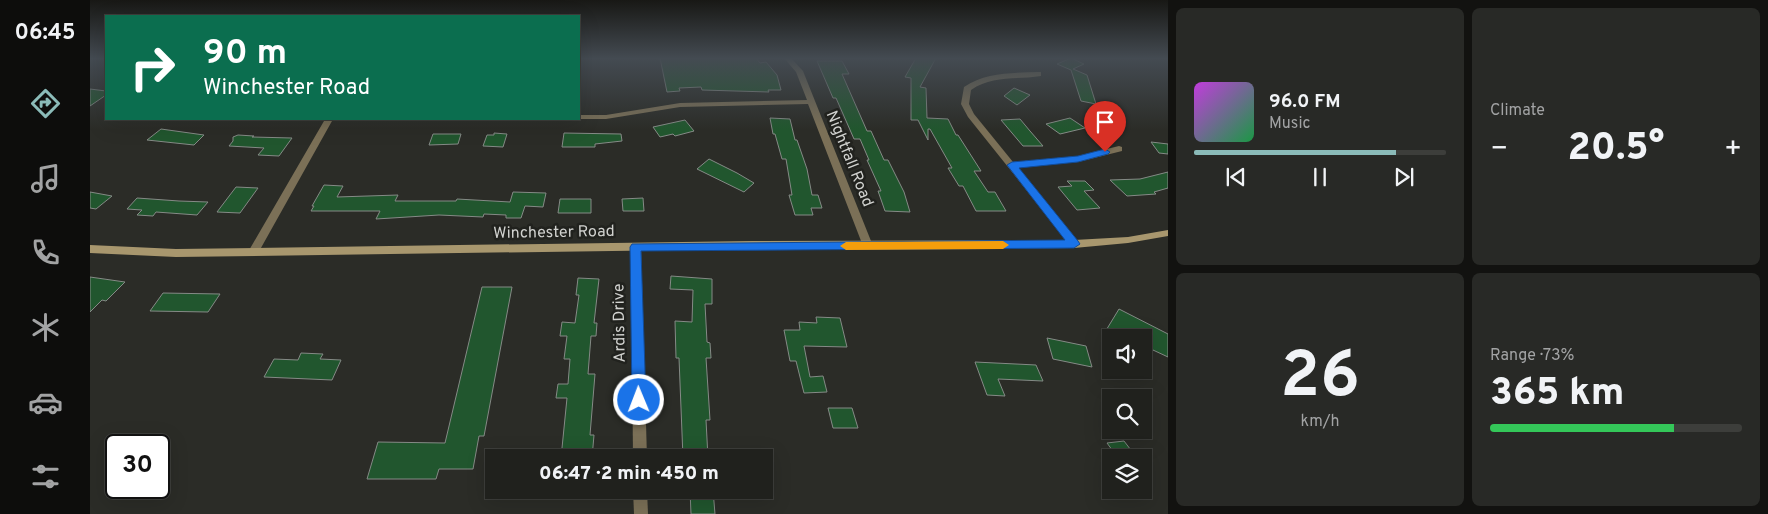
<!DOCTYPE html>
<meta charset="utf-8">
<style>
:root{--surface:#20211d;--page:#282926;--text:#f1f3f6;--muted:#a2a3a4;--line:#3d3e3b;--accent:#8bbbb9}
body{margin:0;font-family:Overpass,sans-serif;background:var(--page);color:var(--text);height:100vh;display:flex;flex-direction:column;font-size:19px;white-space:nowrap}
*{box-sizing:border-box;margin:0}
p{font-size:16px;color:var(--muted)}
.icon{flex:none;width:28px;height:28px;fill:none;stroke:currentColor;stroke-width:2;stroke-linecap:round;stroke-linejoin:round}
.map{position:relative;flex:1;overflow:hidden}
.details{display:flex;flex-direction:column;gap:8px;padding:8px;background:#121210;width:600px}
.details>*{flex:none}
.banner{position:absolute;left:15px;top:15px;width:475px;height:105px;border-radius:0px;box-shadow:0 5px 20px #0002,0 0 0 1px var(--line);background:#0b6e4f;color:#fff;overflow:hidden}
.buttons{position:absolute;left:1012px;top:329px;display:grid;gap:10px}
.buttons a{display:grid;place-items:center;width:50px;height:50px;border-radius:0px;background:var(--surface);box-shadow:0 5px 20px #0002,0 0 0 1px var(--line);font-size:25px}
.speed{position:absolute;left:15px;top:434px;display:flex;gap:10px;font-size:25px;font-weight:700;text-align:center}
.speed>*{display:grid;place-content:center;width:65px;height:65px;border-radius:50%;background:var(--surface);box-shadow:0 5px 20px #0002,0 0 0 1px var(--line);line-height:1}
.speed .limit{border:2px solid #111;border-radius:8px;background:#fff;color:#111}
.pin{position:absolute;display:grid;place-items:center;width:42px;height:42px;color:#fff;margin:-51px -21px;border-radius:50% 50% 50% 0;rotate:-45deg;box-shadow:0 0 5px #0007}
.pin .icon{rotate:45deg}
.me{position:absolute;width:55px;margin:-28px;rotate:359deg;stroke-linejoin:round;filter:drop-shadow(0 0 4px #0008)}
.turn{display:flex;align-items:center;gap:18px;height:105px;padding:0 15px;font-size:22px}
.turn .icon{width:65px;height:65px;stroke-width:2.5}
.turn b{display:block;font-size:35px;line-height:42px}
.big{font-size:38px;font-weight:800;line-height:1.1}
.details .tile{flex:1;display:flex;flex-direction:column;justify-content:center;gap:8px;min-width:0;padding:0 18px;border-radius:8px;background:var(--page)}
.details .dial{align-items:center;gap:0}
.dial b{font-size:65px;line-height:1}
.song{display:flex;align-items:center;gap:15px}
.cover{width:60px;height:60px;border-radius:8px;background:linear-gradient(135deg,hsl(290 70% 55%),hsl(140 70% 35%))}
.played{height:5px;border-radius:2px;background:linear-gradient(90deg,var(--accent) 80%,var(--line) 80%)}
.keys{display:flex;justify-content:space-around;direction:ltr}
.heat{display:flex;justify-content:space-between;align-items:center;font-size:28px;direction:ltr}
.charge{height:8px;border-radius:4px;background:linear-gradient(90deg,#34c759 73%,var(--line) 0)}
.details .tiles{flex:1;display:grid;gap:8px;grid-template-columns:repeat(2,1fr)}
.trip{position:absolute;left:395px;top:449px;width:288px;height:50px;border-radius:0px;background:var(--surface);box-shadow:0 5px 20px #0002,0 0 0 1px var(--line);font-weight:800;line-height:50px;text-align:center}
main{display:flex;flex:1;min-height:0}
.tabs{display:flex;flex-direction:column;width:90px;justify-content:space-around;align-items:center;background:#0d0d0c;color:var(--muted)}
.tabs .icon{width:35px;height:35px}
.tabs .current{color:var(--accent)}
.tabs b{font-size:22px;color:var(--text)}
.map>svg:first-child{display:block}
.building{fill:#21562e;stroke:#858a86}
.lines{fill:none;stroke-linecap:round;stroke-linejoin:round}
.street{fill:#7b7057;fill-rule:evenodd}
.secondary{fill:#a8976e;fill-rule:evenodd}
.route{fill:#1a73e8;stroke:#114b97}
.slow{fill:#f59e0b}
.labels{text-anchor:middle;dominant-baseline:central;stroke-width:5;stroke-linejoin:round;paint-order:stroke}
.street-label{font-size:16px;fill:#d1d2cf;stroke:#21221e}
</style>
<main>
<nav class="tabs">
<b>06:45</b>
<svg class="icon current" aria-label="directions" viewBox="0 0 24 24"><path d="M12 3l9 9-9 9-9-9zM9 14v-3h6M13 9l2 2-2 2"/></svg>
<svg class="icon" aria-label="music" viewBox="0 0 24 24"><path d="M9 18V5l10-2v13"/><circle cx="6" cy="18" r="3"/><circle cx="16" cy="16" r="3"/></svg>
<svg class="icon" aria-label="phone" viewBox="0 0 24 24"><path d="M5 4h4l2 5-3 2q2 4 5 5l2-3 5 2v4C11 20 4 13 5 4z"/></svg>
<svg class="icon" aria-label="climate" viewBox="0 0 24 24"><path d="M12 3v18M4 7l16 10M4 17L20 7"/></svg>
<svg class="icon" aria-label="car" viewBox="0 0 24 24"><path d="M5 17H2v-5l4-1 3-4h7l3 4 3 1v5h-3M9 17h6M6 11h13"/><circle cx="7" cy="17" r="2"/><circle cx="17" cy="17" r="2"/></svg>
<svg class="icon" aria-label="filters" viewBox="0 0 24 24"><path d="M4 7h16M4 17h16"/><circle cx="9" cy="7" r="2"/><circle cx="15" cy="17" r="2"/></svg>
</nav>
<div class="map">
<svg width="1078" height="514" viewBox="0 0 1078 514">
<rect width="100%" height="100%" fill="#2b2c27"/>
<g class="building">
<polygon points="570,58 666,58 670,63 676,62 687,75 691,90 678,90 679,92 612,90 611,87 589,88 590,91 577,92"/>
<polygon points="826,58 846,58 830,87 836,88 837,118 858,119 866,135 868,135 891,171 884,171 898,192 905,192 916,211 886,211 873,186 869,186 858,168 862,168 840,129 838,129 838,140 828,120 821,120 821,78 815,77"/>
<polygon points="981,58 994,64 983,69 997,75 1006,104 991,101 981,70 967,64"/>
<polygon points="727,61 752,61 759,74 752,74 777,131 781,131 794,160 798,160 814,192 820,212 795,211 788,191 791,191 777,160 779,160 770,139 764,139 746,98 743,98"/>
<polygon points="924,88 940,95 927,105 914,96"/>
<polygon points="0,89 16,91 16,95 0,106"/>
<polygon points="680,118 700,119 705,140 707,140 717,169 722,195 728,195 732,208 721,208 723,215 705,215 699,195 702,195 696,159 692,159 685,134 683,134"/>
<polygon points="980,118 995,128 970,134 956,124"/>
<polygon points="930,119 940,131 953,146 933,146 911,120"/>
<polygon points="595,120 604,131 585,136 583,134 570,137 563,127"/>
<polygon points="71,129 114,135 104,145 57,140"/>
<polygon points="404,133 417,134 413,147 393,146 397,135 404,135"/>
<polygon points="474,133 531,134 532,141 505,144 505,147 472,147"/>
<polygon points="343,134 371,134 368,144 339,145"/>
<polygon points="148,135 164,136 162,137 202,138 189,156 168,155 174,148 139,146 143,141 143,137"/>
<polygon points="1061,142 1078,144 1078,154 1069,153"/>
<polygon points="619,159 647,173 664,183 654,192 607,169"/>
<polygon points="1078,172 1078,188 1064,192 1066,194 1037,196 1020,180 1050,179"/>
<polygon points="977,181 995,181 1004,190 994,191 1010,208 987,210 968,187 982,186"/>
<polygon points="234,185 253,186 247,197 308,195 305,201 366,201 367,199 420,202 423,192 456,193 453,207 435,206 431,218 416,218 416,215 394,214 393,217 349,215 286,219 290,211 221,211 224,206 222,206"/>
<polygon points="146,187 168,188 150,213 127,212"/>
<polygon points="0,192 22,196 6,209 0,208"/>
<polygon points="47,198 89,201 118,202 107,215 66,212 63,216 47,215 52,210 37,209"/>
<polygon points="553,198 554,211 533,211 532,199"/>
<polygon points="470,199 501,199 501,213 468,213"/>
<polygon points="581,276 622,279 622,304 615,304 617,342 620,343 621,358 616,358 620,420 616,420 618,458 593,458 589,358 586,358 585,321 602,322 603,290 580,289"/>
<polygon points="0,277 35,282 16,301 12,300 0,312"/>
<polygon points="488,278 509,279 504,323 507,323 506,336 501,336 498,374 505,374 500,435 504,435 502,458 471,458 477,398 466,398 468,384 478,384 480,359 474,359 477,336 470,336 472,322 485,323 489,295 486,295"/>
<polygon points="392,287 422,287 394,436 389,436 383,469 349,469 346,479 277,479 288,442 355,443"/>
<polygon points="73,293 130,294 118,312 60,311"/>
<polygon points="1029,309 1078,334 1078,357 1063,350 1054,368 1054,338 1025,338 1015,332"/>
<polygon points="726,317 750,318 757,347 714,346 720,377 733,376 737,392 714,393 706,361 700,361 694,330 710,330 709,322 727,323"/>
<polygon points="957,338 996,346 1002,367 963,359"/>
<polygon points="211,353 233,354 230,359 251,360 242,380 174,377 184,359 208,360"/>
<polygon points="885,362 946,365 953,381 908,379 915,396 897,395"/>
<polygon points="738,408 762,408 768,428 743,428"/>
<polygon points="1034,441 1047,458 1028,458 1017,443"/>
<polygon points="600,490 623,490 625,514 601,514"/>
</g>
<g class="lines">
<g class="street">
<polygon points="694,58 701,58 713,71 783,246 781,248 778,250 773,246 718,104 590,107 516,119 487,119 489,119 489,115 516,115 590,103 717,100 706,72"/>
<path d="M948 72H951V76C926 80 902 75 881 90L879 104 884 114 923 162 988 156 1029 146 1032 147V151L988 162 927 167 987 242 989 244 984 248 981 246 878 117 871 104 874 87C896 72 922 73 948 72Z"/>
<polygon points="147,119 324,119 320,121 242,121 167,255 163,256 158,252 234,121 151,121"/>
<polygon points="546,243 551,247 557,458 543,458 541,247"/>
<polygon points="543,490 557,490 558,514 544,514"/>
</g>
<polygon class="secondary" points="1078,230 1078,236 1038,243 984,248 662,249 86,257 0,253 0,245 86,249 662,241 984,240 1038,237"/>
</g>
<linearGradient id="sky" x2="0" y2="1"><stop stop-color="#181815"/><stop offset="0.45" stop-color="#444b52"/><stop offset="1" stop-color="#444b52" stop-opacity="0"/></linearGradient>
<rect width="1078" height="130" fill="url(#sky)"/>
<polygon class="route" points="1015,149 1020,152 1018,154 988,162 929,168 988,241 990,244 984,248 551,251 556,400 554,405 549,406 544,405 542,400 540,247 542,244 975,240 917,165 922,162 988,156"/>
<polygon class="slow" points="913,241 919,245 913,249 756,250 750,246 756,242"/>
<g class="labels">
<g class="street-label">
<text transform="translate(759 159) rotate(68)">Nightfall Road</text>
<text transform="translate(464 233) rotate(-1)">Winchester Road</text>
<text transform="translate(530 323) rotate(-91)">Ardis Drive</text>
</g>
</g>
</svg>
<div class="buttons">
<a><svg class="icon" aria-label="sound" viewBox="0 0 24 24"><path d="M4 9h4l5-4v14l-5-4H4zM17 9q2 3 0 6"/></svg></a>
<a><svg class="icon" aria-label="search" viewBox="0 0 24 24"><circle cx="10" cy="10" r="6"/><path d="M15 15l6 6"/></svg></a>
<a><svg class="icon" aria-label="layers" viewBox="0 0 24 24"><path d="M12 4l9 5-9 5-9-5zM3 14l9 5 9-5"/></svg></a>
</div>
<div class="speed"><div class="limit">30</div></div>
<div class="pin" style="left:1015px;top:152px;background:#d93025"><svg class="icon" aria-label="arrive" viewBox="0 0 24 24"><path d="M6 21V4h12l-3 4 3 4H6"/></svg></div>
<svg class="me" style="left:549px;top:400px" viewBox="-20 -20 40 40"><circle r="17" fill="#1a73e8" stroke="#fff" stroke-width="3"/><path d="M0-11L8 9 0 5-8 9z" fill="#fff"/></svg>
<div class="trip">06:47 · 2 min · 450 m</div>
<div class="banner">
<div class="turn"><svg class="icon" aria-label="right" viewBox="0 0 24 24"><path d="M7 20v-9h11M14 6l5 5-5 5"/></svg><div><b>90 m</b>Winchester Road</div></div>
</div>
</div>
<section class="details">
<div class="tiles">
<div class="tile">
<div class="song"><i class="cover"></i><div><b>96.0 FM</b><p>Music</p></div></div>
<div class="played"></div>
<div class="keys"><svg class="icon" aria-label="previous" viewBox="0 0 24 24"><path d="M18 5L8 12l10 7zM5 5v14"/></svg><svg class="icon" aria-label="pause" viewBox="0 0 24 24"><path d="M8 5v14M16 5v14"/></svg><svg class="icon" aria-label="next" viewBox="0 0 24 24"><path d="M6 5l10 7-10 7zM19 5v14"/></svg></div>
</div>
<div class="tile"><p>Climate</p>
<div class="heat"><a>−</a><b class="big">20.5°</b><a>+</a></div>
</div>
<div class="tile dial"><b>26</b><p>km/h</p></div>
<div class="tile"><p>Range · 73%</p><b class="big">365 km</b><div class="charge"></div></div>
</div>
</section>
</main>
